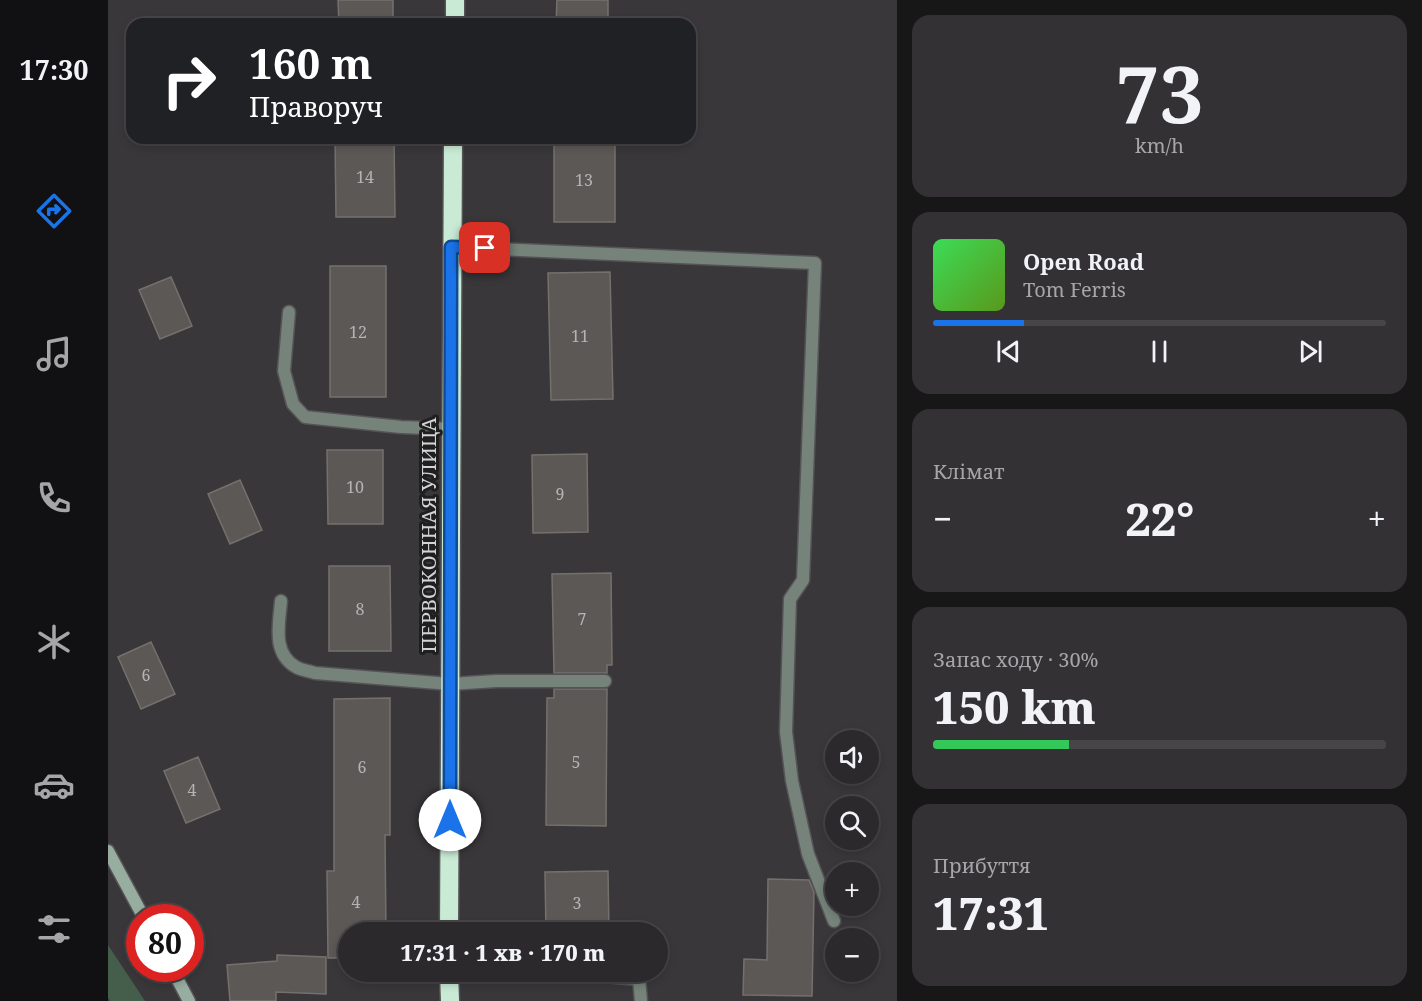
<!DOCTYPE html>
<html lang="uk">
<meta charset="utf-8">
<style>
:root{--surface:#2b292c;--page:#333134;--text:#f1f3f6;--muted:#a6a6a9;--line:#474548;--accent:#1a73e8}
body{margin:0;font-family:"Noto Serif",serif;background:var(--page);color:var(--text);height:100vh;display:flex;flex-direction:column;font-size:22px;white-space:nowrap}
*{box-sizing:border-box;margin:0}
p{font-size:20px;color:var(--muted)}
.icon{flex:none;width:33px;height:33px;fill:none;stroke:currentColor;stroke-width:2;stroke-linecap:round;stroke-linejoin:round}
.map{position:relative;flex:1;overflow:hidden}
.side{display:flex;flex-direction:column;gap:15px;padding:15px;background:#181718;width:525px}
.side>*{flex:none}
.hud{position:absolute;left:18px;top:18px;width:570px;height:126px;border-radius:18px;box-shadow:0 3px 9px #0003,0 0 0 2px var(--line);background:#202124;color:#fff;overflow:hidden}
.controls{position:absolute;left:717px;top:730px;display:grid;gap:12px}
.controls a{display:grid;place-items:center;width:54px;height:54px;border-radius:50%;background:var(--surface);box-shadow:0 3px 9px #0003,0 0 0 2px var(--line);font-size:30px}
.speed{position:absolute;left:18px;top:904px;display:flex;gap:12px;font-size:30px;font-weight:700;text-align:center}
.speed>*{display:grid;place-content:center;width:78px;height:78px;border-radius:50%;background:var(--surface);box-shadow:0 3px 9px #0003,0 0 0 2px var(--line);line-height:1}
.speed .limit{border:9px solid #d22;background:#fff;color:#111}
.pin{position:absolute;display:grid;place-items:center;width:51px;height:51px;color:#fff;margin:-26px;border-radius:12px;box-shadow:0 3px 9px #0006}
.me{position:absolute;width:66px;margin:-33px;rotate:0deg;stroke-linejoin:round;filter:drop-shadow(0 0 4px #0008)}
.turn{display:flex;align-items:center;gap:21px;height:126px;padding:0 24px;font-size:27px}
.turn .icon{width:78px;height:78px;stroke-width:2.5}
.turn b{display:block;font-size:42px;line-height:51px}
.big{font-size:45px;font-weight:800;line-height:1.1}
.side .card{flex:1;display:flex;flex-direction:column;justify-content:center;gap:9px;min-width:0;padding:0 21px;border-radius:18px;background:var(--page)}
.side .dial{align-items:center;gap:0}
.dial b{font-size:78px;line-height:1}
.song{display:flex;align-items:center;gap:18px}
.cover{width:72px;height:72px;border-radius:9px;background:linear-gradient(135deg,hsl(130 70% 55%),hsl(90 70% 35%))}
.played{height:6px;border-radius:3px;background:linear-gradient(90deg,var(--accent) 20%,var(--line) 20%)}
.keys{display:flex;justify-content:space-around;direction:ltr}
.heat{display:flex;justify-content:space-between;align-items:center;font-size:33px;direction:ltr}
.charge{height:9px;border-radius:4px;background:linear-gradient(90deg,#34c759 30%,var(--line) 0)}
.trip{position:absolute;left:230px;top:922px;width:330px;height:60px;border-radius:30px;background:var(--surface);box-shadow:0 3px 9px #0003,0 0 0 2px var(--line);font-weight:800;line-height:60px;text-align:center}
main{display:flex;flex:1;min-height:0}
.menu{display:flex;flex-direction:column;width:108px;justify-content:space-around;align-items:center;background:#111012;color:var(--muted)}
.menu .icon{width:42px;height:42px}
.menu .current{color:var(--accent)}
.menu b{font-size:27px;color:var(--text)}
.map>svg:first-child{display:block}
.green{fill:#455d4b}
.building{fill:#5b5855;stroke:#74716d;stroke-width:1.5}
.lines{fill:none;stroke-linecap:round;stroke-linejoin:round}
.lane-casing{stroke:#555356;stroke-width:15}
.street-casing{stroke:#555356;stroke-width:15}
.secondary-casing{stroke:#555356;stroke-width:15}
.highway-casing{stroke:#555356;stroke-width:21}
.lane{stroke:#75837a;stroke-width:12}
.street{stroke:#75837a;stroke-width:12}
.secondary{stroke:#97ad9f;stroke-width:12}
.highway{stroke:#c9ebd5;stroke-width:18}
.route-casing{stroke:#114b97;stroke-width:15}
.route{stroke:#1a73e8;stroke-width:10}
.labels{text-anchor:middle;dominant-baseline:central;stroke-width:6;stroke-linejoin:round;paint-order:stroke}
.number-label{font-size:16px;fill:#b5b4b5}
.street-label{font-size:20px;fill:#d3d2d5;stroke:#1f1f20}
</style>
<main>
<nav class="menu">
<b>17:30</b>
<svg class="icon current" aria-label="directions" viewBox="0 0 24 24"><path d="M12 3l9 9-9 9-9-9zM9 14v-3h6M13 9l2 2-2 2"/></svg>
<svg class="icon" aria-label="music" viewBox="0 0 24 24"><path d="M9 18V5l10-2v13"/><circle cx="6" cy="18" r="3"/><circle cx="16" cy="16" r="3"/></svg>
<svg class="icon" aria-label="phone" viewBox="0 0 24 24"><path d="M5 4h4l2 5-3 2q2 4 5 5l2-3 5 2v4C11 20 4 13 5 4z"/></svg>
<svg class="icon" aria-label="climate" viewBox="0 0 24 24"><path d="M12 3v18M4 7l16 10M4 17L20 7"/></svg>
<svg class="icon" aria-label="car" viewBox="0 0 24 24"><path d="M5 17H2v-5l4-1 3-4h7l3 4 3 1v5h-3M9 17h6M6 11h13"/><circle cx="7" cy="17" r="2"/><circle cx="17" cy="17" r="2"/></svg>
<svg class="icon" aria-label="filters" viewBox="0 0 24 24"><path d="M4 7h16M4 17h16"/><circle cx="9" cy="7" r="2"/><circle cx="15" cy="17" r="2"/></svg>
</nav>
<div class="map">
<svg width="789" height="1001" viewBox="0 0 789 1001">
<rect width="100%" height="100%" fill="#39373a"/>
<polygon class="green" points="0,945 37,1001 2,1001 0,998"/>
<g class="building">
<polygon points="230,0 285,0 285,24 231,24"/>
<polygon points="449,0 500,0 500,24 448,24"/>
<polygon points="227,138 286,138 287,217 228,217"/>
<rect x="446" y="139" width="61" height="83"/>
<rect x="222" y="266" width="56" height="131"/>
<polygon points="502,272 505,399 443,400 440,273"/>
<polygon points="63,277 84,326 52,339 31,290"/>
<polygon points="219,450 275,450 275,524 220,524"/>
<polygon points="479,454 480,532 425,533 424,455"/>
<polygon points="132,480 154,530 122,544 100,494"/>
<polygon points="221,566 282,566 283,651 221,651"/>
<polygon points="503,573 504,665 499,665 499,673 446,673 444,574"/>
<polygon points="43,642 67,694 33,709 10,657"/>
<polygon points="446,689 499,689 498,826 438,825 439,698 446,698"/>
<polygon points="282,698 282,835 277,835 278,933 240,933 240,958 220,958 219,871 226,871 226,699"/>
<polygon points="90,757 112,809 78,823 56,771"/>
<polygon points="500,871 501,933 438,933 437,872"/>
<polygon points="660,879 701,880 706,892 704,996 635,995 636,959 659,960"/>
<polygon points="169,955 218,957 218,994 168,992 168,1001 122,1001 119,965 169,961"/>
</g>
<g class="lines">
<defs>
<polyline id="lane" points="449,972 531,979 533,1001"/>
<g id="street">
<polyline points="343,247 707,263 695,580 682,599 678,732 684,781 700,854 726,921"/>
<polyline points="181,312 176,371 185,404 197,417 293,427 343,429"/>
<path d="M173 601C171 625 164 653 188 667 193 670 201 671 207 673L342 684 388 681H497"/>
</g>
<g id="secondary">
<polyline points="0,851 36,918"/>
<polyline points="64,969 81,1001"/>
</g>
<g id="highway">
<polyline points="347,24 347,0"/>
<polyline points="341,933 345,138"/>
<polyline points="341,972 342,1001"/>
</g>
</defs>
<use href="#lane" class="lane-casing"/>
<use href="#street" class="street-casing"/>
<use href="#secondary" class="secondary-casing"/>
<use href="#highway" class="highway-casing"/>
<use href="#lane" class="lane"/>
<use href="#street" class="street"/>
<use href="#secondary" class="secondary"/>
<use href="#highway" class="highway"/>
</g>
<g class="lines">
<defs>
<polyline id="route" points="342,820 343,247 377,248"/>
</defs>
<use href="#route" class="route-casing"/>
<use href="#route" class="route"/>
</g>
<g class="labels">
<g class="number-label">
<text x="257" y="177">14</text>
<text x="476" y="180">13</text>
<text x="250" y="332">12</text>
<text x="472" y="336">11</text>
<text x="247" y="487">10</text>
<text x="452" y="494">9</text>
<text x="252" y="609">8</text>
<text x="474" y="619">7</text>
<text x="38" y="675">6</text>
<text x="468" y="762">5</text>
<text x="254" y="767">6</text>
<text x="84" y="790">4</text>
<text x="248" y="902">4</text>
<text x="469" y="903">3</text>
</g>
<g class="street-label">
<text transform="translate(320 535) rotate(-90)">ПЕРВОКОННАЯ УЛИЦА</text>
</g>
</g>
</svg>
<div class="controls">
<a><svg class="icon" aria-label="sound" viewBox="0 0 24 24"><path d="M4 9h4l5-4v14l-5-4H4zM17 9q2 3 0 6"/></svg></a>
<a><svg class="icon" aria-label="search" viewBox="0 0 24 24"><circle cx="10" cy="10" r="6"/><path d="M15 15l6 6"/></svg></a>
<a>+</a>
<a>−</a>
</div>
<div class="speed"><div class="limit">80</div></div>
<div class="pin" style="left:377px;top:248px;background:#d93025"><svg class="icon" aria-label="arrive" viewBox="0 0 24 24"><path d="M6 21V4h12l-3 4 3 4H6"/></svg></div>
<svg class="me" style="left:342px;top:820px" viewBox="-20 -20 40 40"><circle r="19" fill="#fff"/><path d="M0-13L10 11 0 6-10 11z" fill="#1a73e8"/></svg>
<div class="trip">17:31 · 1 хв · 170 m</div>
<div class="hud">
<div class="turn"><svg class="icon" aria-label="right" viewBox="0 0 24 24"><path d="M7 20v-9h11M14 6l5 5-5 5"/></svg><div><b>160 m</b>Праворуч</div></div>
</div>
</div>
<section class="side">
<div class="card dial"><b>73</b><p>km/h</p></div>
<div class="card">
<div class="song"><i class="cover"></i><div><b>Open Road</b><p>Tom Ferris</p></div></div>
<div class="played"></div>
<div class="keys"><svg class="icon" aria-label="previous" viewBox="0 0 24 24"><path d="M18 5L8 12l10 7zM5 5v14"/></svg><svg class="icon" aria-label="pause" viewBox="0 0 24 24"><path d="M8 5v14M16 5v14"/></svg><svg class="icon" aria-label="next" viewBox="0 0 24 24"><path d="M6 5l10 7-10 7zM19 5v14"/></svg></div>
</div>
<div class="card"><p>Клімат</p>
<div class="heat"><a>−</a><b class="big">22°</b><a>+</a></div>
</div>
<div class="card"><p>Запас ходу · 30%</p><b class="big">150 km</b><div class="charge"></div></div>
<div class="card"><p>Прибуття</p><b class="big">17:31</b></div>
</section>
</main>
